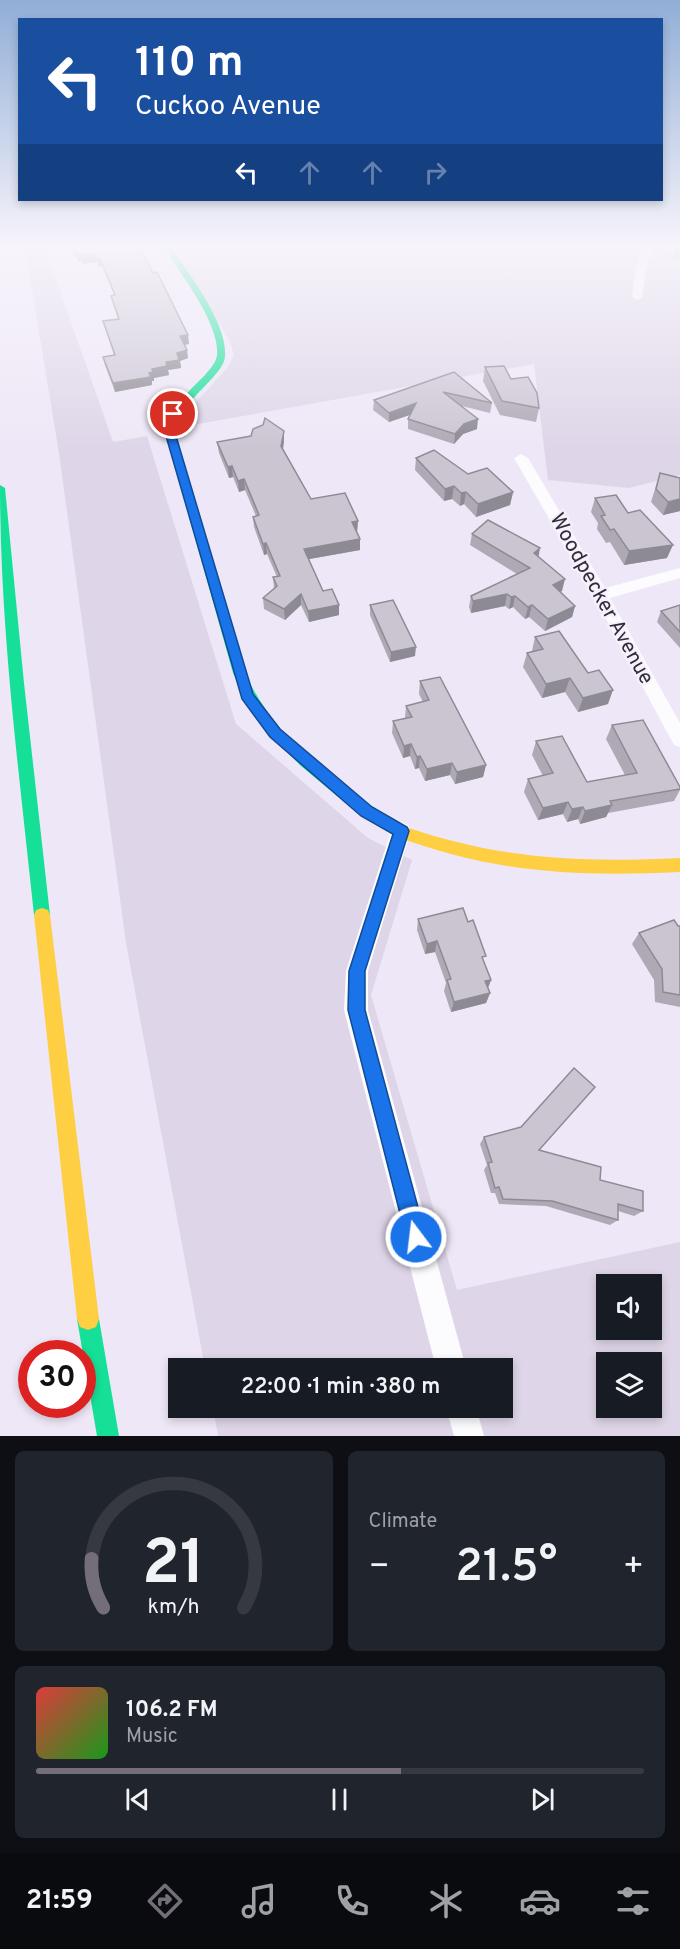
<!DOCTYPE html>
<meta charset="utf-8">
<style>
:root{--surface:#171b24;--page:#20242c;--text:#f1f3f6;--muted:#9ea1a6;--line:#363941;--accent:#746e7b}
body{margin:0;font-family:Overpass,sans-serif;background:var(--page);color:var(--text);height:100vh;display:flex;flex-direction:column;font-size:22px;white-space:nowrap}
*{box-sizing:border-box;margin:0}
p{font-size:20px;color:var(--muted)}
.icon{flex:none;width:33px;height:33px;fill:none;stroke:currentColor;stroke-width:2;stroke-linecap:round;stroke-linejoin:round}
.map{position:relative;height:1436px;overflow:hidden}
.drawer{display:flex;flex-direction:column;gap:15px;padding:15px;background:#0d0f14;flex:1}
.drawer>*{flex:none}
.top-card{position:absolute;left:18px;top:18px;width:645px;height:183px;border-radius:0px;box-shadow:0 3px 9px #0003;background:#1a4fa0;color:#fff;overflow:hidden}
.controls{position:absolute;left:596px;top:1274px;display:grid;gap:12px}
.controls a{display:grid;place-items:center;width:66px;height:66px;border-radius:0px;background:var(--surface);box-shadow:0 3px 9px #0003;font-size:30px}
.speed{position:absolute;left:18px;top:1340px;display:flex;gap:12px;font-size:30px;font-weight:700;text-align:center}
.speed>*{display:grid;place-content:center;width:78px;height:78px;border-radius:50%;background:var(--surface);box-shadow:0 3px 9px #0003;line-height:1}
.speed .limit{border:9px solid #d22;background:#fff;color:#111}
.pin{position:absolute;display:grid;place-items:center;width:51px;height:51px;color:#fff;margin:-26px;border:3px solid #fff;border-radius:50%;box-shadow:0 2px 6px #0007}
.me{position:absolute;width:66px;margin:-33px;rotate:345deg;stroke-linejoin:round;filter:drop-shadow(0 0 4px #0008)}
.turn{display:flex;align-items:center;gap:21px;height:126px;padding:0 18px;font-size:27px}
.turn .icon{width:78px;height:78px;stroke-width:2.5}
.turn b{display:block;font-size:42px;line-height:51px}
.lanes{display:flex;align-items:center;height:57px;padding:0 18px;background:#0003;justify-content:center;gap:30px;direction:ltr}
.lanes .off{opacity:.35}
.big{font-size:45px;font-weight:600;line-height:1.1}
.drawer .tile{flex:1;display:flex;flex-direction:column;justify-content:center;gap:9px;min-width:0;padding:0 21px;border-radius:9px;background:var(--page)}
.drawer .dial{align-items:center;gap:0}
.dial svg{height:156px;overflow:visible;fill:none;stroke:var(--line);stroke-width:7;stroke-linecap:round;text-anchor:middle}
.dial text{fill:var(--text);stroke:none}
.song{display:flex;align-items:center;gap:18px}
.cover{width:72px;height:72px;border-radius:9px;background:linear-gradient(135deg,hsl(0 70% 55%),hsl(120 70% 35%))}
.played{height:6px;border-radius:3px;background:linear-gradient(90deg,var(--accent) 60%,var(--line) 60%)}
.keys{display:flex;justify-content:space-around;direction:ltr}
.heat{display:flex;justify-content:space-between;align-items:center;font-size:33px;direction:ltr}
.drawer .tiles{flex:1;display:grid;gap:15px;grid-template-columns:1fr 1fr}
.tile:last-child{grid-column:span 2}
.trip{position:absolute;left:168px;top:1358px;width:345px;height:60px;border-radius:0px;background:var(--surface);box-shadow:0 3px 9px #0003;font-weight:600;line-height:60px;text-align:center}
.tab-bar{display:flex;height:96px;justify-content:space-around;align-items:center;background:#090b0e;color:var(--muted)}
.tab-bar .icon{width:42px;height:42px}
.tab-bar .current{color:var(--accent)}
.tab-bar b{font-size:27px;color:var(--text)}
.map>svg:first-child{display:block}
.green{fill:#ded6e8;fill-rule:evenodd}
.lines{fill:none;stroke-linecap:round;stroke-linejoin:round}
.street{fill:#fcfbfe;fill-rule:evenodd}
.fast{fill:#16e098;fill-rule:evenodd}
.slow{fill:#ffcf43;fill-rule:evenodd}
.wall{fill:#afa9b5}
.shaded-wall{fill:#8e8a93}
.building{fill:#cbc5d2;stroke:#8e8a93;stroke-width:1.5}
.route{fill:#1a73e8;stroke:#114b97;stroke-width:1.5}
.labels{text-anchor:middle;dominant-baseline:central;stroke-width:4.5;stroke-linejoin:round;paint-order:stroke}
.street-label{font-size:21px;fill:#322d38;stroke:#f7f1fd}
</style>
<div class="map">
<svg width="680" height="1436" viewBox="0 0 680 1436">
<rect width="100%" height="100%" fill="#eee7f7"/>
<g class="green">
<path d="M25 247H45L113 442 147 436 236 724 368 838 412 860 371 995 457 1290 680 1242V1436H218L213 1407H502V1368H205L126 943 59 453ZM606 1284H651V1329H606ZM606 1362H651V1407H606Z"/>
<polygon points="174,247 662,247 680,262 680,475 629,488 548,480 534,364 187,426 177,423 229,366 234,355 230,342"/>
</g>
<g class="lines">
<g class="street">
<polygon points="643,247 653,247 646,268 642,297 637,300 632,297 636,268"/>
<polygon points="521,454 528,458 605,588 680,568 680,578 610,598 680,723 680,747 674,745 593,595 514,458"/>
<polygon points="401,822 408,825 411,831 368,971 368,1010 466,1368 436,1368 344,1010 346,971 391,831 394,825"/>
<polygon points="446,1407 476,1407 484,1436 454,1436"/>
</g>
<g class="fast">
<path d="M164 247H172C188 274 227 322 225 355 225 363 220 369 215 375 199 394 181 406 175 431L245 673C275 740 342 792 405 826L407 831 405 836 400 837 395 836 359 814 301 766 268 733 247 703 233 673 165 431C171 407 188 392 205 375 210 369 216 363 217 355 220 323 180 274 164 247Z"/>
<path d="M0 485 5 488 24 683 50 915 48 920 42 922 36 920 34 915C19 772 0 629 0 485Z"/>
<polygon points="88,1308 96,1311 99,1319 119,1436 97,1436 77,1319 80,1311"/>
</g>
<g class="slow">
<path d="M400 825C496 859 579 863 680 858V872C575 877 494 873 395 836L393 831 395 826Z"/>
<polygon points="42,908 48,910 50,915 99,1319 96,1327 88,1330 80,1327 77,1319 34,915 36,910"/>
</g>
</g>
<g class="wall">
<polygon points="71,247 140,247 189,344 184,345 188,358 180,361 181,368 168,370 169,375 154,378 154,381 152,381 152,385 115,392 105,365 103,357 114,355 103,321 118,319 111,296 114,295 102,266 99,267 97,262 83,264 82,261 79,262 77,257 74,257"/>
<polygon points="673,247 680,247 680,260 674,259"/>
<polygon points="485,367 511,379 539,408 536,422 500,415 483,381"/>
<polygon points="454,372 492,403 490,413 462,406 477,429 463,434 454,444 408,429 408,419 410,415 389,422 373,410 374,400"/>
<polygon points="263,425 284,441 283,449 311,499 358,521 357,532 360,550 309,559 323,591 339,615 309,622 301,605 285,620 264,609 263,598 274,589 273,577 277,577 267,554 264,555 254,527 253,517 256,516 245,490 239,492 233,477 229,478 219,453 217,442 251,436"/>
<polygon points="416,458 468,474 513,492 510,505 476,517 464,504 460,506 452,499 444,501 415,470"/>
<polygon points="660,473 680,478 680,511 663,515 651,502"/>
<polygon points="595,498 628,513 667,558 624,565 610,542 606,543 597,529 598,523 591,512"/>
<polygon points="472,534 538,557 562,591 560,592 575,606 572,617 545,631 529,617 525,619 513,607 509,609 505,606 471,613 469,607 471,596 517,574 470,545"/>
<polygon points="370,605 415,656 390,662 370,615"/>
<polygon points="680,605 680,648 657,622 661,611"/>
<polygon points="535,637 588,673 608,704 578,712 565,692 542,698 523,667 527,653 532,651"/>
<polygon points="420,681 486,765 483,777 455,784 450,775 425,781 419,768 415,769 410,756 403,758 392,733 393,721 405,718 406,706 423,702 419,694"/>
<polygon points="612,725 680,787 680,790 674,801 608,813 606,817 580,824 578,819 567,822 563,814 538,820 524,792 528,779 543,776 532,755 536,741 587,782 625,775 606,739"/>
<polygon points="418,919 484,962 491,980 488,988 490,993 486,1003 451,1012 444,991 446,983 435,952 425,954 417,930"/>
<polygon points="678,926 680,926 680,1007 655,1002 654,980 632,944 639,933"/>
<polygon points="484,1137 539,1150 600,1180 643,1211 634,1216 618,1211 618,1220 610,1225 546,1206 499,1204 495,1193 491,1193 484,1170 487,1165 480,1144"/>
</g>
<g class="shaded-wall">
<polygon points="73,249 75,249 77,257 74,257"/>
<polygon points="81,253 82,261 79,262 77,254"/>
<polygon points="95,254 97,262 83,264 82,256"/>
<polygon points="100,258 102,266 99,267 97,259"/>
<polygon points="188,335 189,344 182,345 180,336"/>
<polygon points="187,350 188,358 180,361 181,368 168,370 169,375 154,378 154,381 152,381 152,385 115,392 113,383 149,373 152,369 166,362 177,353"/>
<polygon points="416,403 415,413 389,422 389,413"/>
<polygon points="478,419 477,429 463,434 454,444 455,434 464,424"/>
<polygon points="284,431 284,441 282,456 281,446"/>
<polygon points="232,466 233,477 229,478 228,467"/>
<polygon points="244,479 245,490 239,492 238,481"/>
<polygon points="454,486 452,499 444,501 445,489"/>
<polygon points="466,492 464,504 460,506 461,493"/>
<polygon points="513,492 510,505 476,517 478,504"/>
<polygon points="680,499 680,511 663,515 668,502"/>
<polygon points="358,521 357,532 352,533 352,522"/>
<polygon points="360,539 360,550 304,560 304,549"/>
<polygon points="266,543 267,554 264,555 263,544"/>
<polygon points="673,545 667,558 624,565 629,551"/>
<polygon points="540,548 538,560 534,553"/>
<polygon points="565,579 562,591 550,597 553,585"/>
<polygon points="301,594 301,605 285,620 284,609"/>
<polygon points="507,594 505,606 471,613 473,601"/>
<polygon points="515,596 513,607 509,609 511,597"/>
<polygon points="339,605 339,615 309,622 308,611"/>
<polygon points="532,605 529,617 525,619 528,607"/>
<polygon points="575,606 572,617 545,631 548,619"/>
<polygon points="416,647 415,656 390,662 391,652"/>
<polygon points="570,678 565,692 542,698 546,684"/>
<polygon points="613,690 608,704 578,712 583,698"/>
<polygon points="411,744 410,756 403,758 404,746"/>
<polygon points="420,756 419,768 415,769 417,757"/>
<polygon points="452,763 450,775 425,781 427,769"/>
<polygon points="486,765 483,777 455,784 457,772"/>
<polygon points="568,802 563,814 538,820 543,808"/>
<polygon points="612,805 606,817 580,824 585,811"/>
<polygon points="583,807 578,819 567,822 572,809"/>
<polygon points="437,941 435,952 425,954 427,944"/>
<polygon points="491,980 487,990 485,981"/>
<polygon points="490,993 486,1003 451,1012 454,1002"/>
</g>
<g class="building">
<polygon points="72,247 140,247 153,273 157,272 187,333 188,335 180,336 187,350 177,353 179,360 166,362 167,366 152,369 153,372 149,373 151,377 113,383 103,357 115,355 103,321 119,319 111,296 115,295 100,258 97,259 95,254 82,256 81,253 77,254 75,249 73,249"/>
<polygon points="676,247 680,247 680,253 676,252"/>
<polygon points="504,366 511,379 528,377 537,393 539,408 502,401 485,367"/>
<polygon points="454,372 492,403 443,392 478,419 464,424 455,434 408,419 416,403 389,413 374,400"/>
<polygon points="265,418 284,431 281,446 311,499 345,493 358,521 352,522 360,539 304,549 323,591 332,589 339,605 308,611 301,594 284,609 263,598 277,586 273,577 280,576 266,543 263,544 253,517 259,515 244,479 238,481 232,466 228,467 217,442 251,436 253,429 263,425"/>
<polygon points="434,450 468,474 487,468 513,492 478,504 466,492 461,493 454,486 445,489 416,458"/>
<polygon points="660,473 680,478 680,499 668,502 656,489"/>
<polygon points="616,495 628,513 640,510 673,545 629,551 614,529 610,530 601,516 605,515 595,498"/>
<polygon points="488,520 540,548 534,553 565,579 553,585 575,606 548,619 532,605 528,607 515,596 511,597 507,594 473,601 471,596 530,568 472,534"/>
<polygon points="393,600 416,647 391,652 370,605"/>
<polygon points="680,605 680,632 661,611"/>
<polygon points="559,631 588,673 599,670 613,690 583,698 570,678 546,684 527,653 543,649 535,637"/>
<polygon points="440,677 486,765 457,772 452,763 427,769 420,756 417,757 411,744 404,746 393,721 412,717 406,706 429,700 420,681"/>
<polygon points="643,720 680,787 680,789 610,801 612,805 585,811 583,807 572,809 568,802 543,808 528,779 553,773 536,741 562,736 587,782 637,773 612,725"/>
<polygon points="463,908 468,922 473,920 486,956 482,957 491,980 485,981 490,993 454,1002 447,980 451,979 437,941 427,944 418,919"/>
<polygon points="674,920 678,926 680,926 680,995 663,992 662,969 639,933"/>
<polygon points="574,1068 595,1087 539,1150 601,1167 600,1180 643,1191 643,1211 618,1204 618,1220 552,1201 503,1199 499,1187 495,1188 488,1163 492,1162 484,1137 521,1127"/>
</g>
<linearGradient id="sky" x2="0" y2="1"><stop stop-color="#91aed7"/><stop offset="0.55" stop-color="#f7f4fb"/><stop offset="1" stop-color="#f7f4fb" stop-opacity="0"/></linearGradient>
<rect width="680" height="448" fill="url(#sky)"/>
<polygon class="route" points="170,412 178,414 174,424 176,436 253,694 280,729 372,807 407,827 409,831 365,971 365,1010 426,1237 423,1244 416,1247 409,1244 406,1237 348,1010 349,971 393,834 361,816 270,737 242,699 166,436 165,424"/>
<g class="labels">
<g class="street-label">
<text transform="translate(601 599) rotate(61)">Woodpecker Avenue</text>
</g>
</g>
</svg>
<div class="controls">
<a><svg class="icon" aria-label="sound" viewBox="0 0 24 24"><path d="M4 9h4l5-4v14l-5-4H4zM17 9q2 3 0 6"/></svg></a>
<a><svg class="icon" aria-label="layers" viewBox="0 0 24 24"><path d="M12 4l9 5-9 5-9-5zM3 14l9 5 9-5"/></svg></a>
</div>
<div class="speed"><div class="limit">30</div></div>
<div class="pin" style="left:173px;top:414px;background:#d93025"><svg class="icon" aria-label="arrive" viewBox="0 0 24 24"><path d="M6 21V4h12l-3 4 3 4H6"/></svg></div>
<svg class="me" style="left:416px;top:1237px" viewBox="-20 -20 40 40"><circle r="17" fill="#1a73e8" stroke="#fff" stroke-width="3"/><path d="M0-11L8 9 0 5-8 9z" fill="#fff"/></svg>
<div class="trip">22:00 · 1 min · 380 m</div>
<div class="top-card">
<div class="turn"><svg class="icon" aria-label="left" viewBox="0 0 24 24"><path d="M17 20v-9H6M10 6l-5 5 5 5"/></svg><div><b>110 m</b>Cuckoo Avenue</div></div>
<div class="lanes"><svg class="icon" aria-label="left" viewBox="0 0 24 24"><path d="M17 20v-9H6M10 6l-5 5 5 5"/></svg><svg class="icon off" aria-label="ahead" viewBox="0 0 24 24"><path d="M12 20V5M6 11l6-6 6 6"/></svg><svg class="icon off" aria-label="ahead" viewBox="0 0 24 24"><path d="M12 20V5M6 11l6-6 6 6"/></svg><svg class="icon off" aria-label="right" viewBox="0 0 24 24"><path d="M7 20v-9h11M14 6l5 5-5 5"/></svg></div>
</div>
</div>
<section class="drawer">
<div class="tiles">
<div class="tile dial"><svg viewBox="0 0 100 80">
<path d="M14 69A42 42 0 1 1 86 69"/>
<path d="M14 69A42 42 0 0 1 8 44" stroke="#746e7b"/>
<text x="50" y="56" font-size="32" font-weight="700">21</text>
<text x="50" y="72" font-size="11">km/h</text>
</svg></div>
<div class="tile"><p>Climate</p>
<div class="heat"><a>−</a><b class="big">21.5°</b><a>+</a></div>
</div>
<div class="tile">
<div class="song"><i class="cover"></i><div><b>106.2 FM</b><p>Music</p></div></div>
<div class="played"></div>
<div class="keys"><svg class="icon" aria-label="previous" viewBox="0 0 24 24"><path d="M18 5L8 12l10 7zM5 5v14"/></svg><svg class="icon" aria-label="pause" viewBox="0 0 24 24"><path d="M8 5v14M16 5v14"/></svg><svg class="icon" aria-label="next" viewBox="0 0 24 24"><path d="M6 5l10 7-10 7zM19 5v14"/></svg></div>
</div>
</div>
</section>
<nav class="tab-bar">
<b>21:59</b>
<svg class="icon current" aria-label="directions" viewBox="0 0 24 24"><path d="M12 3l9 9-9 9-9-9zM9 14v-3h6M13 9l2 2-2 2"/></svg>
<svg class="icon" aria-label="music" viewBox="0 0 24 24"><path d="M9 18V5l10-2v13"/><circle cx="6" cy="18" r="3"/><circle cx="16" cy="16" r="3"/></svg>
<svg class="icon" aria-label="phone" viewBox="0 0 24 24"><path d="M5 4h4l2 5-3 2q2 4 5 5l2-3 5 2v4C11 20 4 13 5 4z"/></svg>
<svg class="icon" aria-label="climate" viewBox="0 0 24 24"><path d="M12 3v18M4 7l16 10M4 17L20 7"/></svg>
<svg class="icon" aria-label="car" viewBox="0 0 24 24"><path d="M5 17H2v-5l4-1 3-4h7l3 4 3 1v5h-3M9 17h6M6 11h13"/><circle cx="7" cy="17" r="2"/><circle cx="17" cy="17" r="2"/></svg>
<svg class="icon" aria-label="filters" viewBox="0 0 24 24"><path d="M4 7h16M4 17h16"/><circle cx="9" cy="7" r="2"/><circle cx="15" cy="17" r="2"/></svg>
</nav>
